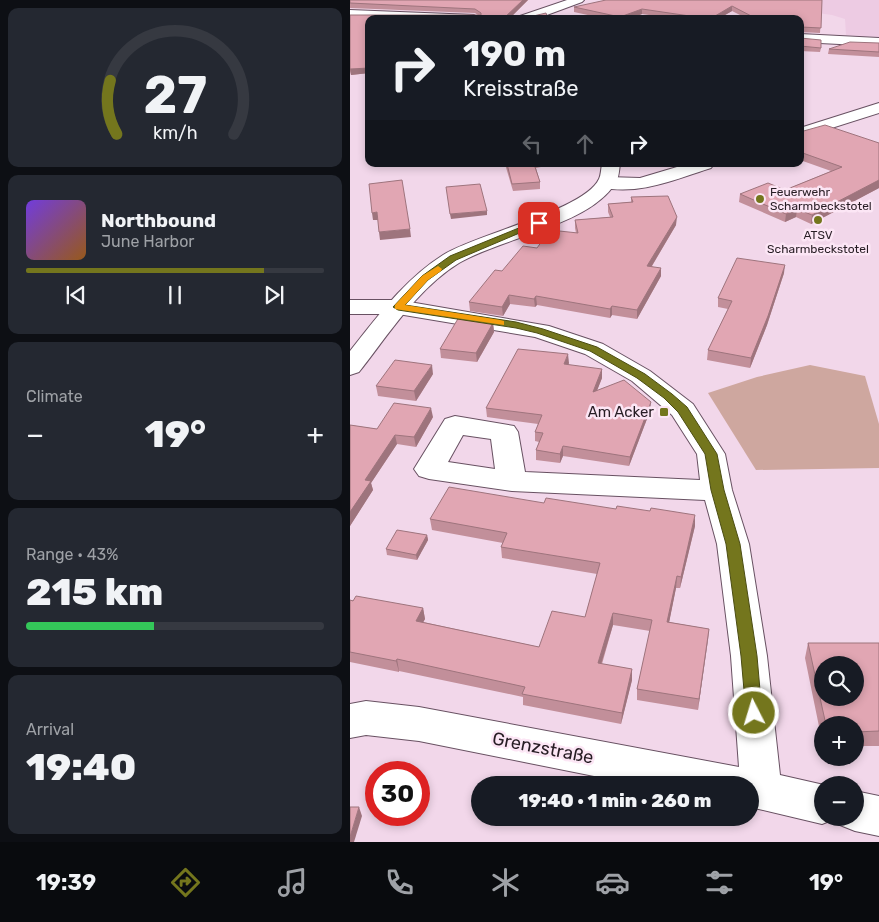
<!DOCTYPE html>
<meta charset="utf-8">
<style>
:root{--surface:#171b24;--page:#242831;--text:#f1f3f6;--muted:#9ea1a6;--line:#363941;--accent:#74761d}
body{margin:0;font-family:Rubik,sans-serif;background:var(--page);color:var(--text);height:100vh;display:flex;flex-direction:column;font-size:19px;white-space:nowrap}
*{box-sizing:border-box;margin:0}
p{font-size:16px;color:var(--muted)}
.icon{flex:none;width:28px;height:28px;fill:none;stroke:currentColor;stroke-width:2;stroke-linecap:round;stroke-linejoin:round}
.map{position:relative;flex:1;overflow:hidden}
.panel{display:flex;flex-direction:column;gap:8px;padding:8px;background:#0d0f14;width:350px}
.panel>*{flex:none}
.banner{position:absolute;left:15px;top:15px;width:439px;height:152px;border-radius:10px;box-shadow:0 2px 8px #0003;background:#171b24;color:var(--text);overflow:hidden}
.controls{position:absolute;left:464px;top:656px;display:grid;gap:10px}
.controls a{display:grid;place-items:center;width:50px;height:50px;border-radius:50%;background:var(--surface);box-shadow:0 2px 8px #0003;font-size:25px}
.speed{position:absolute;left:15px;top:761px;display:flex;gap:10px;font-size:25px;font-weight:700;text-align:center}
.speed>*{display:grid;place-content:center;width:65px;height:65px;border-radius:50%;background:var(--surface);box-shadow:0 2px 8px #0003;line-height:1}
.speed .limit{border:8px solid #d22;background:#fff;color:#111}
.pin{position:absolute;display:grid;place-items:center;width:42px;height:42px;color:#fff;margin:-21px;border-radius:10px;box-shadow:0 2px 8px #0006}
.me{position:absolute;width:55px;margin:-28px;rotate:355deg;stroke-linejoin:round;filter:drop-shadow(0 0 4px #0008)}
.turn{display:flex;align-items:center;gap:18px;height:105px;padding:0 15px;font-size:22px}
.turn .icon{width:65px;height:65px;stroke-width:2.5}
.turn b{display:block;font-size:35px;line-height:42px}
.lanes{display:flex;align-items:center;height:48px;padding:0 15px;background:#0003;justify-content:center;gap:25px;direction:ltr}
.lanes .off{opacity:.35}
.big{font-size:38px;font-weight:800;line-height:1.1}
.panel .tile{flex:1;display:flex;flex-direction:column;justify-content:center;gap:8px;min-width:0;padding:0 18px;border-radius:10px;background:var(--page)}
.panel .dial{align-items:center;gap:0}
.dial svg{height:130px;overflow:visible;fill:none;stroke:var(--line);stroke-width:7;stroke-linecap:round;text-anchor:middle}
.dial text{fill:var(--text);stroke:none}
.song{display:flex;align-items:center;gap:15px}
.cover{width:60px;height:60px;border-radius:8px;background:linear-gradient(135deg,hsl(260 70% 55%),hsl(30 70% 35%))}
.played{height:5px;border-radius:2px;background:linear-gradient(90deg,var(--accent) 80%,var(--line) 80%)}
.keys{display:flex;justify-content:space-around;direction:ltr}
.heat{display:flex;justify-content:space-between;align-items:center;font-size:28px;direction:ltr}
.charge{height:8px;border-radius:4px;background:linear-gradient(90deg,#34c759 43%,var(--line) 0)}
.trip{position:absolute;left:121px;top:776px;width:288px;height:50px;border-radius:25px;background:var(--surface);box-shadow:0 2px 8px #0003;font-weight:800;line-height:50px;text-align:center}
.dock{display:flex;height:80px;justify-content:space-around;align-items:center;background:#090b0e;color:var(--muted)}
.dock .icon{width:35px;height:35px}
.dock .current{color:var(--accent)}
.dock b{font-size:22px;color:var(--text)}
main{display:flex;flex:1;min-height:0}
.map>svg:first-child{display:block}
.built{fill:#edcbe3}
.green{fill:#cea79f}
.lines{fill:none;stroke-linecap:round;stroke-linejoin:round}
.minor-casing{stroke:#685162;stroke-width:2}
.tertiary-casing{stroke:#685162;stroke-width:2}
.primary-casing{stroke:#685162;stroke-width:2}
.minor{fill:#fff;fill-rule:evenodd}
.tertiary{fill:#fff;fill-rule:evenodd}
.primary{fill:#fff;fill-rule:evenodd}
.wall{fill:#c28f9a}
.shaded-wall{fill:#9e747d}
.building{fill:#e1a6b3;stroke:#9e747d;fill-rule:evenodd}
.route{fill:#74761d;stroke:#4b4d13}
.slow{fill:#f59e0b}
.poi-dot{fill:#74761d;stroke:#fce6f5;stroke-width:2}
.labels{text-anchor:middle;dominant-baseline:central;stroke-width:5;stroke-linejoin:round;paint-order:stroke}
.far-poi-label{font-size:12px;fill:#271d24;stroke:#fce6f5;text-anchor:start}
.poi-label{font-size:15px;fill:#271d24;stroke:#fce6f5;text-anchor:end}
.near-street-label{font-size:18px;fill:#271d24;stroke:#fce6f5}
</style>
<main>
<section class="panel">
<div class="tile dial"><svg viewBox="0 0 100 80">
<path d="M14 69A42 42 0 1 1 86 69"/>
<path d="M14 69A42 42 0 0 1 10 36" stroke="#74761d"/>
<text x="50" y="56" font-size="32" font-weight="700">27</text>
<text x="50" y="72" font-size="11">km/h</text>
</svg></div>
<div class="tile">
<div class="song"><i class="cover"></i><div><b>Northbound</b><p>June Harbor</p></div></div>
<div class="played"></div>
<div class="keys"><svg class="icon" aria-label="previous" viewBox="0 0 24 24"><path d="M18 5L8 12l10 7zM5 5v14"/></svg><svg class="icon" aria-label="pause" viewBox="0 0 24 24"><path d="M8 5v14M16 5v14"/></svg><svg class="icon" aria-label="next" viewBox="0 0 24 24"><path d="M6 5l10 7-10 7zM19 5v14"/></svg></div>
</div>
<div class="tile"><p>Climate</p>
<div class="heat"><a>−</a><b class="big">19°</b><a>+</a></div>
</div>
<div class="tile"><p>Range · 43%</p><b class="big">215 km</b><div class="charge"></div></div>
<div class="tile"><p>Arrival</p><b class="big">19:40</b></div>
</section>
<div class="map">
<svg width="529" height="842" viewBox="0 0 529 842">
<rect width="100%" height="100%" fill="#f2d7ea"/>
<polygon class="built" points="443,0 529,0 529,37 496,35 495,19 482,15 423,7"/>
<polygon class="green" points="460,365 515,376 529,424 529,468 406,470 358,393 407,377"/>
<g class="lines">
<defs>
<g id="minor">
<polygon points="217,0 234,0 232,2 186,19 168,19 170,16"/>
<polygon points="529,103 529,113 450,138 450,128"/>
<path d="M337 164H364L361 168C326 179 289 196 250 187L248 183 250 179 257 177 290 178Z"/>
<path d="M0 300H48L199 326 253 344 300 371 343 404 375 454 382 490 399 544 417 656 430 775 474 785H472V818H505V791L529 796V836L505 831 490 825 487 818 472 824 400 807V785H289L69 741 16 735 0 738V704L16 701 69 707 389 767 381 656 367 544 355 500 162 491 79 479 69 476 64 469 95 419 105 416 164 426 168 432 175 472 350 480 347 454 322 415 282 381 235 354 185 337 48 314H0ZM113 435 141 439 145 469 98 462Z"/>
</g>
<path id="tertiary" d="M252 164H270C269 170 269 177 266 182 241 225 151 238 109 263 67 289 39 334 9 372L0 375V351C28 316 55 279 93 255 126 234 235 210 249 179 251 175 251 169 252 164Z"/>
<g id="primary">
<polygon points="0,10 124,15 130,19 0,18"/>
<polygon points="450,34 529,38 529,46 450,42"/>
</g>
</defs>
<use href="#minor" class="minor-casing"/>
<use href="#tertiary" class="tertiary-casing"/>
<use href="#primary" class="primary-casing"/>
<use href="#minor" class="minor"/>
<use href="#tertiary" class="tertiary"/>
<use href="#primary" class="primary"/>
</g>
<g class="wall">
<polygon points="0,0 178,0 159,19 19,19 19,73 1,75 0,71 0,15 128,15 125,13 0,8"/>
<polygon points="472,0 470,33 450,32 450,19 398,19 382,11 368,19 327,19 292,14 279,19 256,19 224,12 224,7"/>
<polygon points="450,38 471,48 470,52 450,51"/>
<polygon points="529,43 529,57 478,54 479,49"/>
<polygon points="450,132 529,143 529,188 461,224 446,217 435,222 389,202 390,194 435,190 481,171 450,160"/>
<polygon points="155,164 191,164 191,167 186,168 190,182 190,189 163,191"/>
<polygon points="281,197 326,225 302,266 311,276 287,319 262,315 260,318 187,305 185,307 160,304 153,316 120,311 119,302 152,271 187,248 226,233 225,228 225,220 260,217 258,212 258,204 281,202"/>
<polygon points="434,273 417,325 400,368 357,360 358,350 378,309 368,307 368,298"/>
<polygon points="143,323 144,332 127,362 91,358 90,349"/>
<polygon points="219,363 218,365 252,378 247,390 300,411 279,466 213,456 210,463 186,460 186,450 189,442 185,441 185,432 188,424 137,417 136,408"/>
<polygon points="83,374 66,401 28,396 26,386"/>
<polygon points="83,417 66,447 47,444 21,483 23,490 0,526 0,425 27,429"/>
<polygon points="194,503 345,526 330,588 326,588 319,622 359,629 348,710 287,700 287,689 300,631 263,625 252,664 282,669 282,680 271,724 173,705 173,697 49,671 49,672 0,662 0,600 73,608 75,619 73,622 189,647 235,617 247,574 152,558 151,547 153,543 82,530 80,519"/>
<polygon points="77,535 78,540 67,560 37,555 36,549"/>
<polygon points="458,643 529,643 529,746 505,746 505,725 472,725 472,741 455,658"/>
</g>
<g class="shaded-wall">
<polygon points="173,0 178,0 159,19 153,19"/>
<polygon points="382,6 382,11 368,19 360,19"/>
<polygon points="292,9 292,14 279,19 270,19 270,17"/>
<polygon points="19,68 19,73 1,75 0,69"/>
<polygon points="453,118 452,125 450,127 450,120"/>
<polygon points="529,180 529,188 461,224 462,215"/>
<polygon points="447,209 446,217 435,222 436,214"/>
<polygon points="137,211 137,215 101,219 100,214"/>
<polygon points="27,212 28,220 23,220 22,213"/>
<polygon points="327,217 326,225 297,274 297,266"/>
<polygon points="60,229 61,237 30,240 29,232"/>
<polygon points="435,265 434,273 417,325 400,368 401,358"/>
<polygon points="311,268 311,276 287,319 287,310"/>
<polygon points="159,295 160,304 153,316 152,307"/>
<polygon points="186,296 187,305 185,307 184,299"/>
<polygon points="262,306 262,315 260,318 260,309"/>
<polygon points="143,323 144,332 127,362 126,353"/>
<polygon points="218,354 219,363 215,373 214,364"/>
<polygon points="82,365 83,374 66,401 64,391"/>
<polygon points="252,369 252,378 243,401 243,392"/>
<polygon points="301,402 300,411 279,466 280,457"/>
<polygon points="81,408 83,417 66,447 64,437"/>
<polygon points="45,435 47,444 21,483 23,490 0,526 0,512 15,480"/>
<polygon points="213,446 213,456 210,463 210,454"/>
<polygon points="345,515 345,526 330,588 331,577"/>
<polygon points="77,535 78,540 67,560 66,555"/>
<polygon points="327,576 326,588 317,633 317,622"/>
<polygon points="73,608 75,619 68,632 66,621"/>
<polygon points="263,613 263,625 248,674 248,663"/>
<polygon points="359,629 358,640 348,710 349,699"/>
<polygon points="47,659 49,671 49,672 46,661"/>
<polygon points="282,669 282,680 271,724 272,713"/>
<polygon points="9,807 12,816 4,842 0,842 0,837"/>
</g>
<g class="building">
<polygon points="0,0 173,0 153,19 19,19 19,68 0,69 0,15 131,15 131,13 125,9 0,3"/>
<polygon points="256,0 472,0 471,28 451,27 450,28 450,19 407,19 382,6 360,19 292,9 270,17 224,7"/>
<polygon points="196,13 198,19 171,19"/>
<polygon points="450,38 471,40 471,48 450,46"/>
<polygon points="500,42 529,43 529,52 479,49"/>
<polygon points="475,125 529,143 529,180 462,215 447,209 436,214 390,194 418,183 435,190 492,167 450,152 450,132"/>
<polygon points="157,164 184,164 190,182 162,184"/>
<polygon points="52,180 60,229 29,232 27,212 22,213 19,184"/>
<polygon points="130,184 137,211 100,214 96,187"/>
<polygon points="318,196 327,217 297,266 311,268 287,310 262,306 260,309 186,296 184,299 159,295 152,307 119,302 145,270 152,271 173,246 187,248 200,230 228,233 225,220 263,217 258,204 283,202 281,197"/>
<polygon points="387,258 435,265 418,316 401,358 358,350 382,301 368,298"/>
<polygon points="109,317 143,323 126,353 90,349"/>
<polygon points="168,349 218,354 214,364 252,369 243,392 274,380 301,402 280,457 213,446 210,454 186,450 193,433 185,432 192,415 136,408"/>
<polygon points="45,360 82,365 64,391 26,386"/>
<polygon points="44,403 81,408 64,437 45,435 15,480 21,481 0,512 0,425 27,429"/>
<polygon points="99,487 194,503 196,498 266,509 267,506 300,511 301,508 345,515 331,577 327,576 317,622 359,629 349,699 287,689 302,620 263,613 248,663 282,669 272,713 172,694 175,687 47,659 46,661 0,652 0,600 3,601 6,596 73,608 66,621 189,647 202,611 235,617 250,563 151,547 157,533 80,519"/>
<polygon points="47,530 77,535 66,555 36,549"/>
<path d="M458 643H529V731L505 732V725H476ZM472 665H505V698H472Z"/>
<polygon points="0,807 9,807 0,837"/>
</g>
<polygon class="route" points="186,221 193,223 106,260 78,280 55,305 166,322 193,329 247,347 295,374 322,394 337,407 367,454 374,490 390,544 407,656 412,713 410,718 404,720 398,718 396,713 391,656 376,544 361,490 355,454 328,412 314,398 287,378 240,351 187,333 166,328 48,310 43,307 72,276 100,256"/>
<polygon class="slow" points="88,266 92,269 91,271 78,280 55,305 150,320 154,321 154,325 45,309 45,305 72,276"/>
<g class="poi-dot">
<circle cx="410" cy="199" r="5"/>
<circle cx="468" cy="220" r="5"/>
<rect x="309" y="407" width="10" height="10" rx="2.5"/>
</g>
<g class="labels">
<g class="far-poi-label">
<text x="420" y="192">Feuerwehr<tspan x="420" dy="14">Scharmbeckstotel</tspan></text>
<text x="468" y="235" text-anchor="middle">ATSV<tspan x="468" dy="14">Scharmbeckstotel</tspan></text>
</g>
<g class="poi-label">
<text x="304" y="412">Am Acker</text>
</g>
<g class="near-street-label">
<text transform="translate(193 748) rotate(11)">Grenzstraße</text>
</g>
</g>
</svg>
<div class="controls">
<a><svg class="icon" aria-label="search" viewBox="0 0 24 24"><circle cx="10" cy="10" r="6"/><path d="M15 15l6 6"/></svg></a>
<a>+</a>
<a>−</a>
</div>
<div class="speed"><div class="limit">30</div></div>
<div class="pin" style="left:189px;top:223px;background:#d93025"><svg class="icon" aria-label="arrive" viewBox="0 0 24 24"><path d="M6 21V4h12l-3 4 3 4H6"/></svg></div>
<svg class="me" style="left:404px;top:713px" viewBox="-20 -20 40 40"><circle r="17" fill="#74761d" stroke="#fff" stroke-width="3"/><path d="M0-11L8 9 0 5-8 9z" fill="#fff"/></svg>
<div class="trip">19:40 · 1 min · 260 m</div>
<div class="banner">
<div class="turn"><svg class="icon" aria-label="right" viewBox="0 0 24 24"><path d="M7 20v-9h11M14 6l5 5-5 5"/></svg><div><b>190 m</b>Kreisstraße</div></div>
<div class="lanes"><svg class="icon off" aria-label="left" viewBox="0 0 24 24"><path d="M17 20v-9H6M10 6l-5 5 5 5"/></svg><svg class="icon off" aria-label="ahead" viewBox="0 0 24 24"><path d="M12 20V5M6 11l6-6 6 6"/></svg><svg class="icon" aria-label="right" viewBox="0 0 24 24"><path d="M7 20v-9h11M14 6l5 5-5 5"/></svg></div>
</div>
</div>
</main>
<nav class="dock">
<b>19:39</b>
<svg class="icon current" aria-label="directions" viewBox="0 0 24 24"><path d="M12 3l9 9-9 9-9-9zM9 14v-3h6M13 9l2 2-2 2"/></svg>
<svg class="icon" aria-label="music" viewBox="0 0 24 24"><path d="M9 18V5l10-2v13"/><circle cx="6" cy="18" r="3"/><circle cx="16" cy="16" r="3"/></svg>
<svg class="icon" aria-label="phone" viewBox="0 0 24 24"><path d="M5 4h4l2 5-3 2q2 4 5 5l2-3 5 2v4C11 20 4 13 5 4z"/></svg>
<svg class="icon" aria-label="climate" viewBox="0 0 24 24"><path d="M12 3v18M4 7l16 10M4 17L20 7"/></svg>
<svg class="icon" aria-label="car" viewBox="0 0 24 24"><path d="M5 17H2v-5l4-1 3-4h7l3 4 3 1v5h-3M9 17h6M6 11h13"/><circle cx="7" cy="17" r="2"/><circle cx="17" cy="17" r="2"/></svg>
<svg class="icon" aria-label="filters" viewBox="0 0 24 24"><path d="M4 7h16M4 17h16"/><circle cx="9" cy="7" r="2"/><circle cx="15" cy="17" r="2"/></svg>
<b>19°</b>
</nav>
